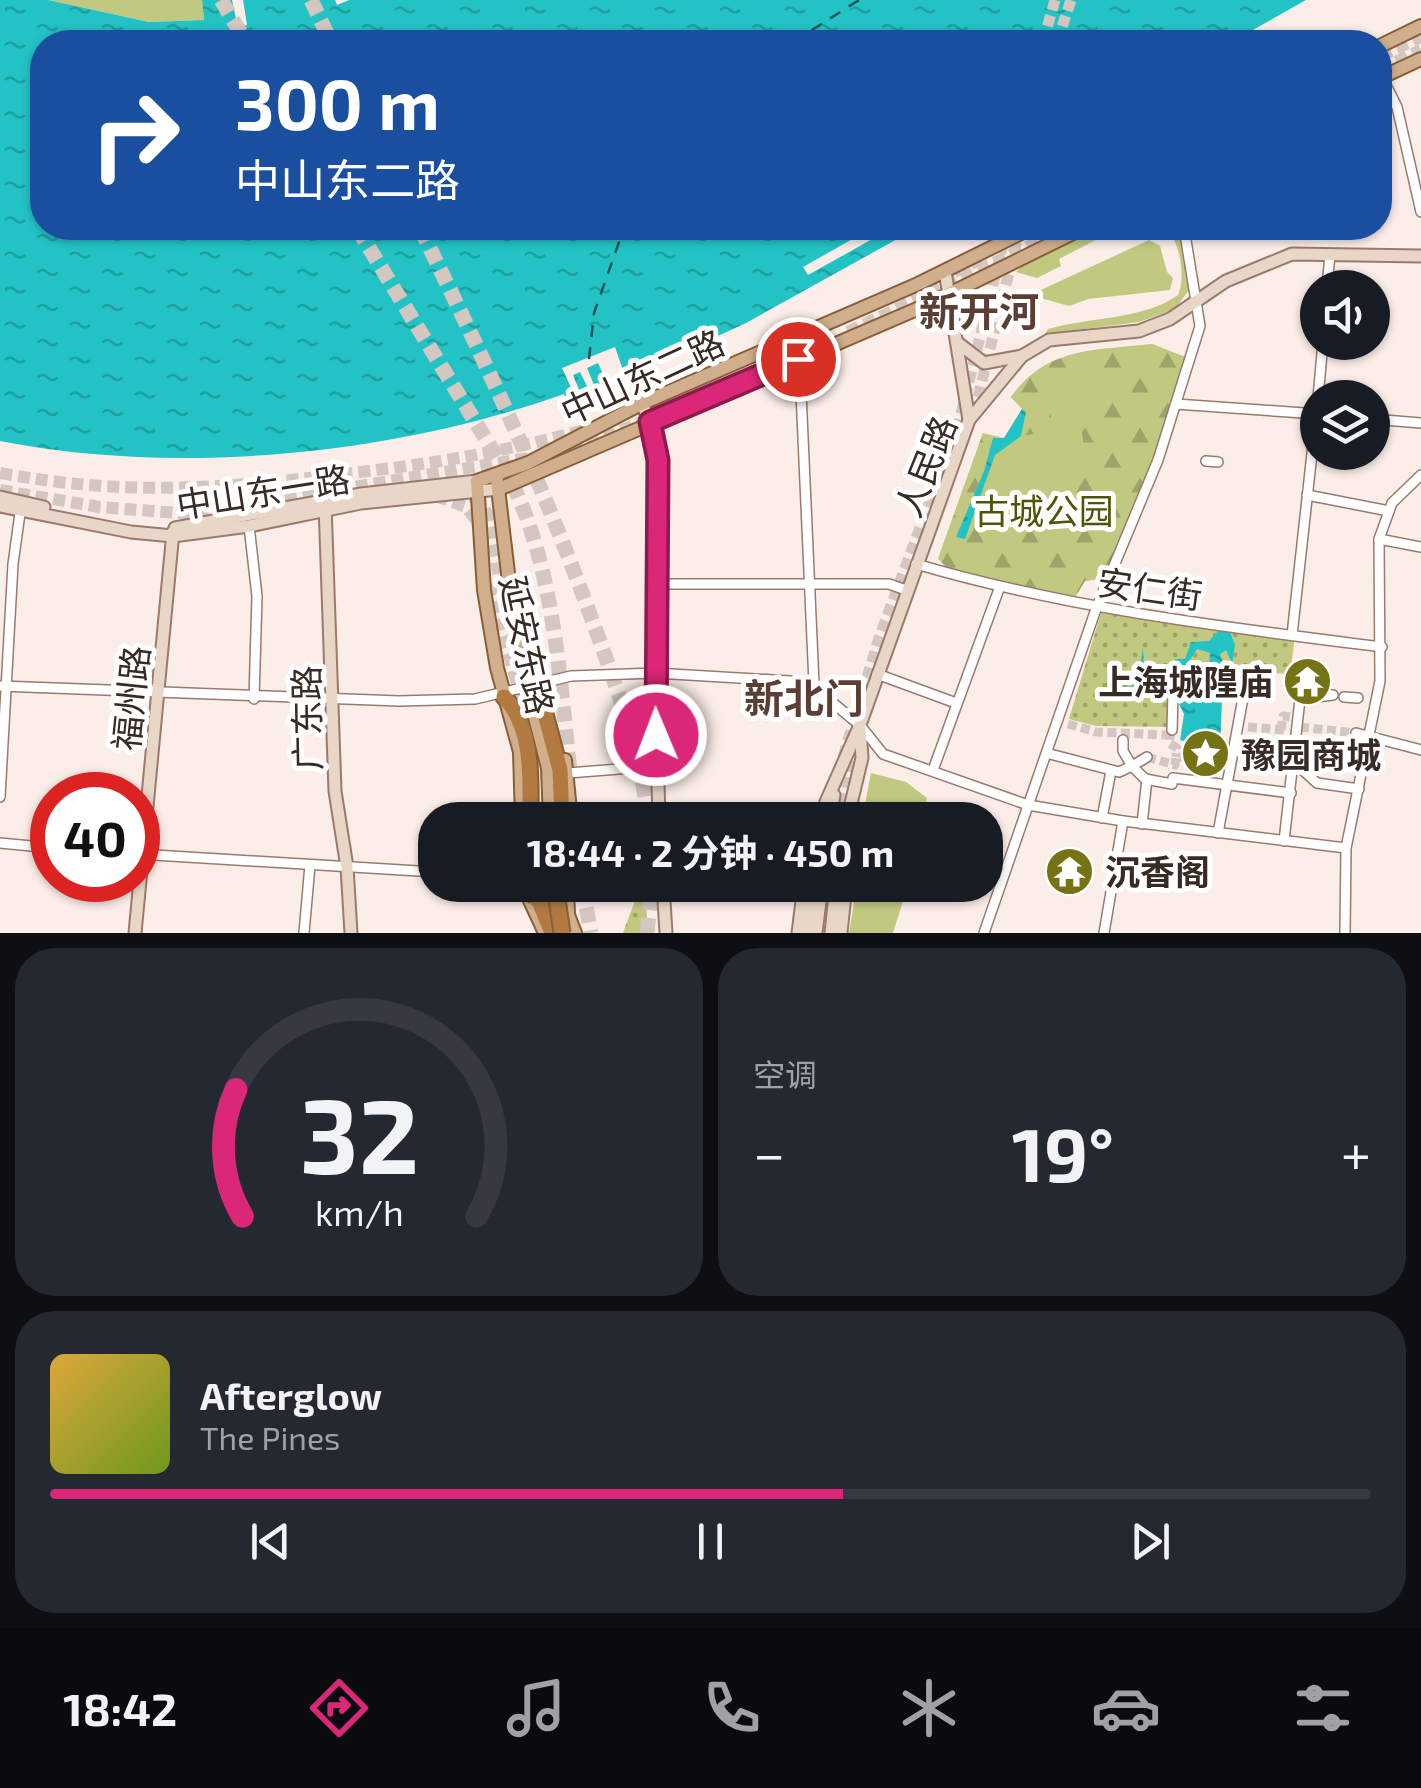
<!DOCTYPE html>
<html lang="zh">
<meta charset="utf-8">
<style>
:root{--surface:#171b24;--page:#242831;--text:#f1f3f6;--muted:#9ea1a6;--line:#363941;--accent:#db2777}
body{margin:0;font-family:"Exo 2","Noto Sans SC",sans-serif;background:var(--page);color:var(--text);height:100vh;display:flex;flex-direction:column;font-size:38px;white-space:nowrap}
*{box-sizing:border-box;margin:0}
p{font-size:32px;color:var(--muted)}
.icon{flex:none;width:55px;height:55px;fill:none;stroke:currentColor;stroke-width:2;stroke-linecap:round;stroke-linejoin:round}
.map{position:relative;height:933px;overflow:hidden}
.drawer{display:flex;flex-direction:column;gap:15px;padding:15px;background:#0d0f14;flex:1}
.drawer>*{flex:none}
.guide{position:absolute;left:30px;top:30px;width:1362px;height:210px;border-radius:40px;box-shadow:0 2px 8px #0004;background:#1a4fa0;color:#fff;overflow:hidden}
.buttons{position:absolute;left:1300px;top:270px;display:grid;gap:20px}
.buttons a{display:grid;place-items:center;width:90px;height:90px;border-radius:50%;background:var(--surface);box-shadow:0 2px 8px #0004;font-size:50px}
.speed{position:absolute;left:30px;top:772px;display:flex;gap:20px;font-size:50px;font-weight:700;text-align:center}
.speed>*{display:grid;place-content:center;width:130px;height:130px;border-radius:50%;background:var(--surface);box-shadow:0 2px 8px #0004;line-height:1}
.speed .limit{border:15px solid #d22;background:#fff;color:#111}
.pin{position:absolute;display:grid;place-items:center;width:85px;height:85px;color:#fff;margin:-42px;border:5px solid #fff;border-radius:50%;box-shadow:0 2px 10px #0007}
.me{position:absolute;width:110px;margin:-55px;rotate:359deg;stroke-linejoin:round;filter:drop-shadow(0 0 8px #0008)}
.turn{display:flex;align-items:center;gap:35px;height:210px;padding:0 40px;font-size:45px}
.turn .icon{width:130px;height:130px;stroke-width:2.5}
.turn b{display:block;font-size:70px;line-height:85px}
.big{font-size:75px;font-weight:700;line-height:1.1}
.drawer .tile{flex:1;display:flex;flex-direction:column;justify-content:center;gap:15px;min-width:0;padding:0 35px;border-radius:40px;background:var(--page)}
.drawer .dial{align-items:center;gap:0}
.dial svg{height:260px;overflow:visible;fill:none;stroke:var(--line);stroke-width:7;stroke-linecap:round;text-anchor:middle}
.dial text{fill:var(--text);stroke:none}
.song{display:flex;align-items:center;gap:30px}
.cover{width:120px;height:120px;border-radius:15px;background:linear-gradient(135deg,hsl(40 70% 55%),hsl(80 70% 35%))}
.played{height:10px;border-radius:5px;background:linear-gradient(90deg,var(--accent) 60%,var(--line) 60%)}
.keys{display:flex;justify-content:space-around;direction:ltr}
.heat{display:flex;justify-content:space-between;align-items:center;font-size:55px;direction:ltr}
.drawer .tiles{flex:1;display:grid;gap:15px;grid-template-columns:1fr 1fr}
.tile:last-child{grid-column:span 2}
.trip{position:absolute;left:418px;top:802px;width:585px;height:100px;border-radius:40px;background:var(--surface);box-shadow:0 2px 8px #0004;font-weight:700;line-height:100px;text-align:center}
.tabs{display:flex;height:160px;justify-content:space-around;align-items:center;background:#090b0e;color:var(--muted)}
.tabs .icon{width:70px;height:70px}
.tabs .active{color:var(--accent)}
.tabs b{font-size:45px;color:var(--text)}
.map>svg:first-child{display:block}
.green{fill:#c1c981}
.forest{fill:url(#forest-firs)}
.garden{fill:url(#garden-dots)}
.water{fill:url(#water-ripples)}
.pier{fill:#fbede7}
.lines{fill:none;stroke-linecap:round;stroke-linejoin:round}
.ferry{stroke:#195656;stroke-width:2.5;stroke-dasharray:12 10;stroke-linecap:butt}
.street-tunnel{stroke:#d4c6c0;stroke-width:9;stroke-dasharray:9 4.5;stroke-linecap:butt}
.secondary-tunnel{stroke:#d4c6c0;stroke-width:11;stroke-dasharray:11 5.5;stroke-linecap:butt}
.primary-tunnel{stroke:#d4c6c0;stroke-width:12;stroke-dasharray:12 6;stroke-linecap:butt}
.highway-tunnel{stroke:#d4c6c0;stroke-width:15;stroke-dasharray:15 8;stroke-linecap:butt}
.street-casing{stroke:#9b7a6e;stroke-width:12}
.secondary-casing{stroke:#9b7a6e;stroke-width:15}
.primary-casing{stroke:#875e37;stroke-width:16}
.highway-casing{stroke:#875e37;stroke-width:19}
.street{stroke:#fff;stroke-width:9}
.secondary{stroke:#e8d7c6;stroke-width:11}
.primary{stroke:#d1af8d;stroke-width:12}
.highway{stroke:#b27a41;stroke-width:15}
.highway-bridge-casing{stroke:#875e37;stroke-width:19;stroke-linecap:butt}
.highway-bridge{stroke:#b27a41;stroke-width:15}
.route-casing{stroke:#8e194d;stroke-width:25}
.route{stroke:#db2777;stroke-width:18}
.labels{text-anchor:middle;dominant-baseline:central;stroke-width:10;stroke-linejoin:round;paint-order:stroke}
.street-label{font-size:35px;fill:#382a25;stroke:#fff}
.park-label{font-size:35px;fill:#4f5409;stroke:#fff}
.poi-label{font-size:35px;font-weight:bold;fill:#382a25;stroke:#fff;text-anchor:start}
.quarter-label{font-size:40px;font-weight:bold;fill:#5b3e34;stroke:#fff}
</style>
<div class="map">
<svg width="1421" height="933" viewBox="0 0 1421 933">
<defs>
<pattern id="forest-firs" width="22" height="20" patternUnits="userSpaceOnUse" patternTransform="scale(2.5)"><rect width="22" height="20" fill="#c1c981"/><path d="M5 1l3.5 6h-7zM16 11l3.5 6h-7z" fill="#9ea369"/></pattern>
<pattern id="garden-dots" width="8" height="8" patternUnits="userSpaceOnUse" patternTransform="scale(2.5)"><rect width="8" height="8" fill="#c1c981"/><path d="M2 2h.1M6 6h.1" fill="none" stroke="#9ea369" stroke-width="1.8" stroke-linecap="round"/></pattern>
<pattern id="water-ripples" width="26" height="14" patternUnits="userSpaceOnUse" patternTransform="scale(2.5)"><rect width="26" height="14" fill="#23c3c5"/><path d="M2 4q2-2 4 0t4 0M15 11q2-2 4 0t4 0" fill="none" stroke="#1f9fa0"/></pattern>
</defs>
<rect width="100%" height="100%" fill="#fbede7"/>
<g class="green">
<polygon points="48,0 202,0 204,20 149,22"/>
<polygon points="1098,228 1119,228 1059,259 1061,266 1037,278 1016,272 1028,261"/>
<path d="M1166 228H1181L1191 287 1175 309 1139 322 1045 334 1048 329C1089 317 1143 320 1178 295 1186 277 1180 242 1166 228Z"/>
<polygon points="1149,240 1160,246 1167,272 1173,278 1170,290 1088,299 1069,306 1030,295"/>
<path d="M1152 344 1185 357 1105 578 1085 581 1071 604 938 559 983 433 1004 438 1022 409 1011 397C1048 346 1094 351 1152 344Z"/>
<polygon points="871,773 906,782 927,798 923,820 862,820"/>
<polygon points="857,885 908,885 893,933 849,933"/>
</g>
<path class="forest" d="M1152 344 1185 357 1156 458 1105 578 1085 581 1071 604 954 575 938 559 983 433 993 438 984 471 957 537 966 539 985 486 994 496 991 524 1016 527 1030 518 1048 529 1065 518 1060 497 1071 489 1075 466 1085 459 1080 414 1104 401 1106 378 1087 373 1068 396 1045 397 1052 419 1042 433 1021 436 1026 412 1011 397C1048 346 1094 351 1152 344Z"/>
<g class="garden">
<polygon points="1101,613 1295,636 1290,674 1246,671 1241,698 1176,690 1172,727 1096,726 1069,719"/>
<polygon points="640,887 645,890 648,933 623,933"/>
</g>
<g class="water">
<path d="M0 0H48L149 22 204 20 202 0H232L238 27 247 25 243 0H335L337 5 349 0H1306L1251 31 1198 42H42V228H917L746 323 653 366 651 362 566 398 564 394C393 455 178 476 0 441Z"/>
<polygon points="1022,409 1026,412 1021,436 995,455 965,539 956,537 984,471 993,438 1004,438"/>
<polygon points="1218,631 1230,632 1235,645 1232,664 1226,650 1220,654 1225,668 1232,670 1229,693 1224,692 1226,672 1209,664 1210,653 1197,649 1186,666 1190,680 1187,689 1177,687 1176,678 1155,691 1128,687 1138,684 1143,647 1144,668 1166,676 1177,670 1175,659 1185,659 1191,642 1209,641"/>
<polygon points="1189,692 1222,698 1220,751 1180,740 1184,714 1177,700"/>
</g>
<g class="pier">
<polygon points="872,228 892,228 808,275 803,267"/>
<polygon points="615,347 624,373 606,381 598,363 587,368 594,385 588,388 580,372 573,375 580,392 574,394 562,368"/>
</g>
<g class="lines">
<g class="ferry">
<polyline points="793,42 859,0"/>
<polyline points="589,359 594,313 624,228"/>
</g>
<g class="street-tunnel">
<polyline points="1068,724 1096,732 1168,735"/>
<polyline points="1248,727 1285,730"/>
<polyline points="1300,727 1356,733"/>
<polyline points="1281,730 1283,716 1290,717"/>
<polyline points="1171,731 1169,743 1177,748 1176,757"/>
<polyline points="1147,757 1175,765 1176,757 1210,756"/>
<polyline points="1210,779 1213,761"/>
</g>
<g class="secondary-tunnel">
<polyline points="1043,42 1055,0"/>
<polyline points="1057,42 1071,0"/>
<polyline points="974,413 1020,228"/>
<polyline points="843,757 879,638 958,426 1007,228"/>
<polyline points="838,820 855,745"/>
</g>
<g class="primary-tunnel">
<polyline points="1380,56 1421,37"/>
<polyline points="1380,69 1421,50"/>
<polyline points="938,280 983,258"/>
<polyline points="848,332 1067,228"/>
<polyline points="553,453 606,437 757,372"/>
<path d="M0 473C125 496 218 489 343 474 424 465 505 452 584 430"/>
<polyline points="0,490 99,507 191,514 528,458"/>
<polyline points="436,496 466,507 480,525"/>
<polyline points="473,497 489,515 500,585 531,702"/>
<polyline points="489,584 523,705"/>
</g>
<g class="highway-tunnel">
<polyline points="221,0 246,42"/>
<polyline points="311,0 331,42"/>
<path d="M357 228 509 477C554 565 559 674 570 771"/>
<path d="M420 228C484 359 546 490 595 628 618 691 641 753 648 820"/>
<polyline points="582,885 591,933"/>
<polyline points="647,933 652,885"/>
</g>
<defs>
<g id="street">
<polyline points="1382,77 1397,107 1421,212"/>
<polyline points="1327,288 1330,254"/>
<polyline points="792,340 800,370 814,684"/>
<polyline points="1318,398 1323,342"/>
<polyline points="1176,404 1318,414"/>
<polyline points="1372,419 1421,423"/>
<polyline points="1206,461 1218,462"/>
<polyline points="1307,495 1389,511"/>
<polyline points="249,526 257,596 254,699"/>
<polyline points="1379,539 1421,547"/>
<path d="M916 564C1070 609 1223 627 1382 647"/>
<polyline points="656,584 889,584 906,590"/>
<polyline points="1292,635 1318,399"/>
<polyline points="877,674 956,703"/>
<polyline points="0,686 399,701 475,699 571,676 655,673 807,682 860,725 883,754 1028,805 1123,821 1346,848"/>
<polyline points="1344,697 1358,698"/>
<polyline points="1172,730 1173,692"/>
<polyline points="1356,733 1421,750"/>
<polyline points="1123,740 1123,751 1132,766 1147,757"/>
<polyline points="1050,754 1119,772 1132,766 1145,779 1172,784 1173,778 1291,793"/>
<polyline points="1210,756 1229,757"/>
<polyline points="1295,763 1317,783 1359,789"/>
<polyline points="933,770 999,589"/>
<polyline points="568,773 657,766"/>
<polyline points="0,797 13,564 21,506"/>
<polyline points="1102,818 1111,771"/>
<polyline points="1142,824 1147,779"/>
<polyline points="1218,833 1248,671"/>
<polyline points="1284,841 1300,699 1333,695"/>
<polyline points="0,843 52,848"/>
<polyline points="138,854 435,872"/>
<polyline points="304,933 310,865"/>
<polyline points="984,933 1096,609 1158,460 1200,326 1184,228"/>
<polyline points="1104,933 1123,821"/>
<polyline points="1345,933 1346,848 1380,681 1379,539 1392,503 1421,475"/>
</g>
<g id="secondary">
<polyline points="945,271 969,420"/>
<polyline points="958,343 984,363 1022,356"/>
<polyline points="643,403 657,459 655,673 659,820"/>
<polyline points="0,497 44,507"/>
<polyline points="325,504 335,791 347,867 351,933"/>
<polyline points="0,506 131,532 173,536 249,526 361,503 499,489"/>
<polyline points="175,528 361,494 477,481"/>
<polyline points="818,820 860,725 969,420 1022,356 1049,340 1139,331 1170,319 1226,281 1292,254 1421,256"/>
<polyline points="830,820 834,795"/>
<polyline points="847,820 862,758 860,729"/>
<polyline points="663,885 666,933"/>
<polyline points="135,933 173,532"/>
<polyline points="798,933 804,885"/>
<polyline points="808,933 812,885"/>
<polyline points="816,933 822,885"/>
<polyline points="831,933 836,885"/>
<polyline points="841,933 846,885"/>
</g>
<g id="primary">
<polyline points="1380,46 1421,26"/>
<polyline points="1380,78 1421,59"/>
<polyline points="497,480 512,607 541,695"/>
<polyline points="499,489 931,303 1083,228"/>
<polyline points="531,702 548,768 550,820"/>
<polyline points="565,760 571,820"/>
<polyline points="522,820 520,752 497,668 484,590 477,481 528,463 643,403 918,284 1031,228"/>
<polyline points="567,885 568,915 575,933"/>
<polyline points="526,892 545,933"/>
</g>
<g id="highway">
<polyline points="538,688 560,770 562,820"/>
<path d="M504 697C534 728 530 780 530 820"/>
<polyline points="534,889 552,933"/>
</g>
</defs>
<use href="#street" class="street-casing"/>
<use href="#secondary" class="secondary-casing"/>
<use href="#primary" class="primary-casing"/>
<use href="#highway" class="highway-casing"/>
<use href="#street" class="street"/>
<use href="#secondary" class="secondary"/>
<use href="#primary" class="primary"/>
<use href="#highway" class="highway"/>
<defs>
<g id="highway-bridge">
<polyline points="531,885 537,900"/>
<polyline points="555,885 562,933"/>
</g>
</defs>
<use href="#highway-bridge" class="highway-bridge-casing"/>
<use href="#highway-bridge" class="highway-bridge"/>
</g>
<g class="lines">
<defs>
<polyline id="route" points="656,735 658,460 650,422 798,359"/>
</defs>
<use href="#route" class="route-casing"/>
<use href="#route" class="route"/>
</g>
<defs>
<symbol id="temple-disc" viewBox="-11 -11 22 22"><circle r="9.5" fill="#767316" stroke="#fff"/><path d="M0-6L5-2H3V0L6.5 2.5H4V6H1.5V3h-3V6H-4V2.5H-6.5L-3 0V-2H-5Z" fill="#fff"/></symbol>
<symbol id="sight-disc" viewBox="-11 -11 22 22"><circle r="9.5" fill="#767316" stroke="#fff"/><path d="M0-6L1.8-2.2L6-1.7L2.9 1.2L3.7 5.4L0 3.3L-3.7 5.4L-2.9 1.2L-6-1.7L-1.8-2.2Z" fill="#fff"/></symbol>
</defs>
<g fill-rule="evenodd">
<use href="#temple-disc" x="1280" y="654" width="55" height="55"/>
<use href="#sight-disc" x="1178" y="726" width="55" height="55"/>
<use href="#temple-disc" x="1042" y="844" width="55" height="55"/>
</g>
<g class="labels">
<g class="street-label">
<text transform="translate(642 376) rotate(-25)">中山东二路</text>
<text transform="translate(925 466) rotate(-68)">人民路</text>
<text transform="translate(263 491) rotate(-9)">中山东一路</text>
<text transform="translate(1150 588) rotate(8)">安仁街</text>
<text transform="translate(528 645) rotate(78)">延安东路</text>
<text transform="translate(130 698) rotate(-84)">福州路</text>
<text transform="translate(306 718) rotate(-91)">广东路</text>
</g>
<g class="park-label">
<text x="1044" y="510">古城公园</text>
</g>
<g class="poi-label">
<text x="1273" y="681" text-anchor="end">上海城隍庙</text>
<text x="1241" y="754">豫园商城</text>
<text x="1105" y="871">沉香阁</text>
</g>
<g class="quarter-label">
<text x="979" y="310">新开河</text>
<text x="804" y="697">新北门</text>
</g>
</g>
</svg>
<div class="buttons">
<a><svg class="icon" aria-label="sound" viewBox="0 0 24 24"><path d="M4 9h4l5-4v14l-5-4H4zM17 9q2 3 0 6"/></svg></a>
<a><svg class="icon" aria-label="layers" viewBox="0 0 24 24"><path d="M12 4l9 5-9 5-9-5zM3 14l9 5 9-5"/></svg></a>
</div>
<div class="speed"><div class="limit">40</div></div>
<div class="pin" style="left:798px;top:359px;background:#d93025"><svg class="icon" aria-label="arrive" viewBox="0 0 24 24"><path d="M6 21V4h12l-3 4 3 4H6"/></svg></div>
<svg class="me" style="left:656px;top:735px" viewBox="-20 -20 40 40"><circle r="17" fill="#db2777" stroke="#fff" stroke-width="3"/><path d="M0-11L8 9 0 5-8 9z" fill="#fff"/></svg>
<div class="trip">18:44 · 2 分钟 · 450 m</div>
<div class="guide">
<div class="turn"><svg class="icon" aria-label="right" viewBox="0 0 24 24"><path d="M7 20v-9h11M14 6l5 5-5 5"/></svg><div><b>300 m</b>中山东二路</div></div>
</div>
</div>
<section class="drawer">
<div class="tiles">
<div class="tile dial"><svg viewBox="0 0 100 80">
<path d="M14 69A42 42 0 1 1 86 69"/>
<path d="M14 69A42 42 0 0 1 12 30" stroke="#db2777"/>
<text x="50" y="56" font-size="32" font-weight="700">32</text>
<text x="50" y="72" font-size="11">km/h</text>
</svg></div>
<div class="tile"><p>空调</p>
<div class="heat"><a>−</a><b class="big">19°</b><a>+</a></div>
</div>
<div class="tile">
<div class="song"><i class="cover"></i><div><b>Afterglow</b><p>The Pines</p></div></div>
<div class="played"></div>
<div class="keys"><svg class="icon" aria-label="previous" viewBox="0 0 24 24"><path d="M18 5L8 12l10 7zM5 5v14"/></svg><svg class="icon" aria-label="pause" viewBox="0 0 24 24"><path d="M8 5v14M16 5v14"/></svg><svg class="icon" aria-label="next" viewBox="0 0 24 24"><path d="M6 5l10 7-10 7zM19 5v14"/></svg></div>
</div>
</div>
</section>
<nav class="tabs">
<b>18:42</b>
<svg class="icon active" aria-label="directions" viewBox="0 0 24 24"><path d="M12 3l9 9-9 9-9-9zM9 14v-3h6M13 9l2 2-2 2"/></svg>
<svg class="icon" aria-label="music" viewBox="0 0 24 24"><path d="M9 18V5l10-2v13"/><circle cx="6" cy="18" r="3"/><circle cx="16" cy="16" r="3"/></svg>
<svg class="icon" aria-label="phone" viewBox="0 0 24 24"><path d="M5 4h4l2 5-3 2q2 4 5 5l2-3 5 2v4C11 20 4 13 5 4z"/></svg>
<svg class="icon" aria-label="climate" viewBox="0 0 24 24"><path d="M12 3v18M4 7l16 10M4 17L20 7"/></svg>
<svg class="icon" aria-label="car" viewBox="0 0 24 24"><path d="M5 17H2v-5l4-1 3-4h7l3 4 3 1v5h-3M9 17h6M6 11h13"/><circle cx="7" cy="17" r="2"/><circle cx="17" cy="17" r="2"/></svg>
<svg class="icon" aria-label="filters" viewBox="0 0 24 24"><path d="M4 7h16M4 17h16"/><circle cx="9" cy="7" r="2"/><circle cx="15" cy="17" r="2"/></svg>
</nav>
